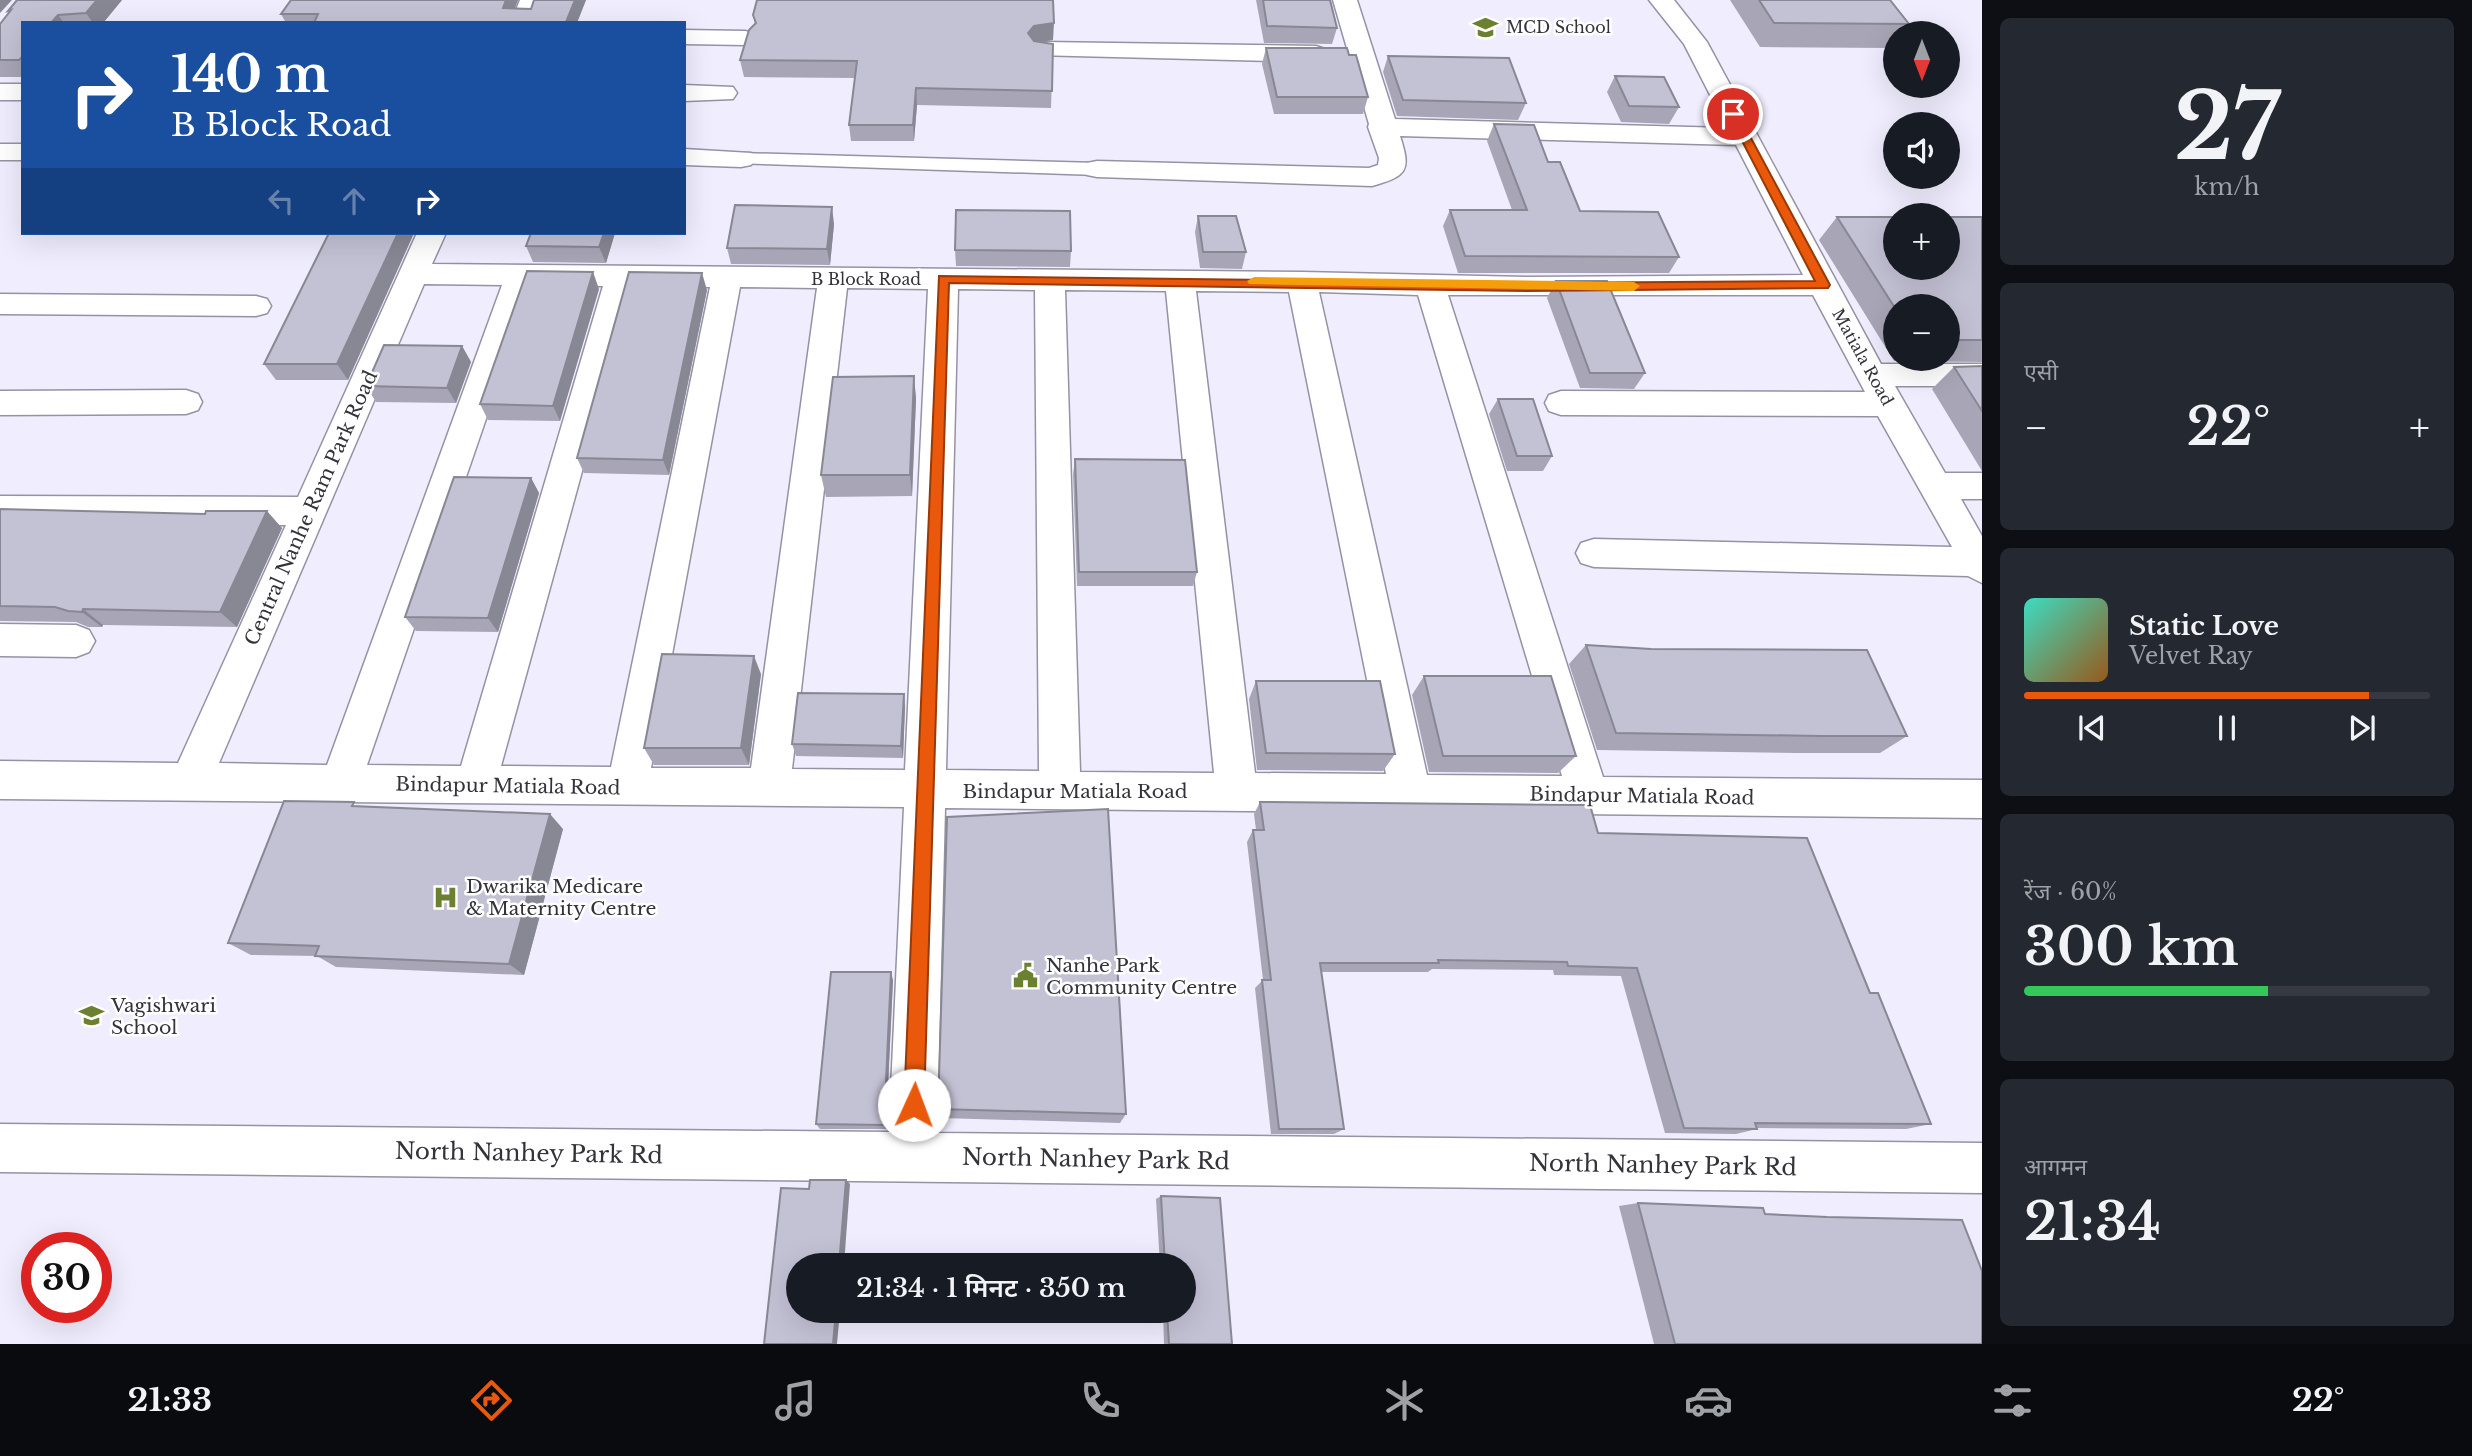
<!DOCTYPE html>
<html lang="hi">
<meta charset="utf-8">
<style>
:root{--surface:#171b24;--page:#242831;--text:#f1f3f6;--muted:#9ea1a6;--line:#363941;--accent:#ea580c}
body{margin:0;font-family:"Libre Baskerville","Noto Sans Devanagari",serif;background:var(--page);color:var(--text);height:100vh;display:flex;flex-direction:column;font-size:26px;white-space:nowrap}
*{box-sizing:border-box;margin:0}
p{font-size:23px;color:var(--muted)}
.icon{flex:none;width:38px;height:38px;fill:none;stroke:currentColor;stroke-width:2;stroke-linecap:round;stroke-linejoin:round}
.map{position:relative;flex:1;overflow:hidden}
.sheet{display:flex;flex-direction:column;gap:18px;padding:18px;background:#0d0f14;width:490px}
.sheet>*{flex:none}
.guide{position:absolute;left:21px;top:21px;width:665px;height:214px;border-radius:0px;box-shadow:0 7px 28px #0002;background:#1a4fa0;color:#fff;overflow:hidden}
.needle{width:46px;rotate:180deg}
.controls{position:absolute;left:1883px;top:21px;display:grid;gap:14px}
.controls a{display:grid;place-items:center;width:77px;height:77px;border-radius:50%;background:var(--surface);box-shadow:0 7px 28px #0002;font-size:35px}
.speed{position:absolute;left:21px;top:1232px;display:flex;gap:14px;font-size:35px;font-weight:700;text-align:center}
.speed>*{display:grid;place-content:center;width:91px;height:91px;border-radius:50%;background:var(--surface);box-shadow:0 7px 28px #0002;line-height:1}
.speed .limit{border:10px solid #d22;background:#fff;color:#111}
.pin{position:absolute;display:grid;place-items:center;width:60px;height:60px;color:#fff;margin:-30px;border:4px solid #fff;border-radius:50%;box-shadow:0 2px 7px #0007}
.me{position:absolute;width:77px;margin:-38px;rotate:2deg;stroke-linejoin:round;filter:drop-shadow(0 0 5px #0008)}
.turn{display:flex;align-items:center;gap:24px;height:147px;padding:0 35px;font-size:32px}
.turn .icon{width:91px;height:91px;stroke-width:2.5}
.turn b{display:block;font-size:49px;line-height:60px}
.lanes{display:flex;align-items:center;height:66px;padding:0 35px;background:#0003;justify-content:center;gap:35px;direction:ltr}
.lanes .off{opacity:.35}
.big{font-size:52px;font-weight:600;line-height:1.1}
.sheet .tile{flex:1;display:flex;flex-direction:column;justify-content:center;gap:10px;min-width:0;padding:0 24px;border-radius:10px;background:var(--page)}
.sheet .dial{align-items:center;gap:0}
.dial b{font-size:91px;line-height:1}
.song{display:flex;align-items:center;gap:21px}
.cover{width:84px;height:84px;border-radius:10px;background:linear-gradient(135deg,hsl(170 70% 55%),hsl(30 70% 35%))}
.played{height:7px;border-radius:4px;background:linear-gradient(90deg,var(--accent) 85%,var(--line) 85%)}
.keys{display:flex;justify-content:space-around;direction:ltr}
.heat{display:flex;justify-content:space-between;align-items:center;font-size:38px;direction:ltr}
.charge{height:10px;border-radius:5px;background:linear-gradient(90deg,#34c759 60%,var(--line) 0)}
.trip{position:absolute;left:786px;top:1253px;width:410px;height:70px;border-radius:35px;background:var(--surface);box-shadow:0 7px 28px #0002;font-weight:600;line-height:70px;text-align:center}
.tabs{display:flex;height:112px;justify-content:space-around;align-items:center;background:#090b0e;color:var(--muted)}
.tabs .icon{width:49px;height:49px}
.tabs .current{color:var(--accent)}
.tabs b{font-size:32px;color:var(--text)}
main{display:flex;flex:1;min-height:0}
.map>svg:first-child{display:block}
.lines{fill:none;stroke-linecap:round;stroke-linejoin:round}
.lane-casing{stroke:#9492a4;stroke-width:3}
.street-casing{stroke:#9492a4;stroke-width:3}
.lane{fill:#fff;fill-rule:evenodd}
.street{fill:#fff;fill-rule:evenodd}
.wall{fill:#a8a6b6;fill-rule:evenodd}
.shaded-wall{fill:#888794}
.building{fill:#c3c1d4;stroke:#888794;stroke-width:2}
.route{fill:#ea580c;stroke:#983908;stroke-width:2}
.slow{fill:#f59e0b}
.labels{text-anchor:middle;dominant-baseline:central;stroke-width:5;stroke-linejoin:round;paint-order:stroke}
.far-poi-label{font-size:16px;fill:#34333b;stroke:#fff;text-anchor:start}
.far-street-label{font-size:16px;fill:#34333b;stroke:#fff}
.street-label{font-size:19px;fill:#34333b;stroke:#fff}
.poi-label{font-size:19px;fill:#34333b;stroke:#fff;text-anchor:start}
.near-street-label{font-size:23px;fill:#34333b;stroke:#fff}
</style>
<main>
<div class="map">
<svg width="1982" height="1344" viewBox="0 0 1982 1344">
<rect width="100%" height="100%" fill="#f0eefe"/>
<g class="lines">
<defs>
<polygon id="lane" points="741,153 1097,163 1104,165 1107,169 1104,173 1097,175 734,163 731,159 734,155"/>
<g id="street">
<polygon points="520,0 544,0 535,23 511,23"/>
<path d="M1333 0H1357L1395 119 1727 128 1684 44 1649 0H1674L1707 42 1881 364H1982V386H1895L1945 473H1982V499H1961L1982 536V583L1968 576 1594 567 1581 563 1576 553 1581 543 1594 539 1952 547 1878 416 1561 415 1549 411 1545 403 1549 395 1561 391 1865 392 1813 295H1448L1603 777 1982 780V818L945 808 937 1133 1982 1143V1193L0 1172V1124L889 1132 904 807 0 799V761L178 763 286 525 0 524V496L298 497 417 233H446L432 264 1302 272 1529 277 1803 275 1736 145 1400 136C1411 170 1408 176 1372 186L1097 177 1087 175 1083 169 1087 163 1097 161 1369 168 1378 165 1379 158 1368 127 1369 124ZM424 284 502 285 327 765 219 763ZM532 285 603 286 461 766 367 765ZM633 286 710 287 611 767 501 766ZM740 287 817 288 751 768H651ZM847 288 928 289 905 770 792 769ZM958 289 1035 290 1039 771 946 770ZM1065 290 1166 291 1214 773 1080 772ZM1196 291 1289 292 1386 774 1255 773ZM1319 292 1418 295 1562 776 1427 775Z"/>
<polygon points="684,30 745,31 754,33 757,38 754,43 745,45 684,44"/>
<polygon points="1043,42 1316,46 1325,49 1329,54 1325,59 1316,62 1034,55 1030,50 1034,45"/>
<rect x="0" y="84" width="23" height="16"/>
<polygon points="684,85 733,87 737,93 733,99 684,101"/>
<rect x="0" y="144" width="23" height="16"/>
<polygon points="684,149 751,153 755,159 751,165 741,167 684,165"/>
<polygon points="0,294 256,296 267,299 271,306 267,313 256,316 0,314"/>
<polygon points="186,390 198,394 202,402 198,410 186,414 0,415 0,391"/>
<polygon points="0,624 76,625 89,630 95,641 89,652 76,657 0,656"/>
</g>
</defs>
<use href="#lane" class="lane-casing"/>
<use href="#street" class="street-casing"/>
<use href="#lane" class="lane"/>
<use href="#street" class="street"/>
</g>
<g class="wall">
<polygon points="122,0 103,23 23,23 23,77 0,77 0,24 10,12 8,11"/>
<polygon points="291,0 518,0 515,9 531,9 534,0 586,0 577,22 613,23 286,23 281,14"/>
<polygon points="1256,0 1330,0 1337,28 1332,44 1264,43"/>
<polygon points="1730,0 1890,0 1909,24 1902,33 1895,33 1895,43 1892,48 1760,47"/>
<polygon points="753,15 1053,40 1039,42 1053,44 1051,108 917,105 914,141 851,141 849,125 855,78 744,77 740,60 755,24"/>
<polygon points="1266,48 1349,55 1368,97 1363,114 1274,114 1262,64"/>
<polygon points="1388,56 1526,103 1518,120 1397,116 1383,72"/>
<polygon points="1615,76 1679,107 1669,124 1621,122 1607,92"/>
<polygon points="1494,124 1548,162 1580,211 1679,257 1669,273 1458,273 1443,226 1450,210 1512,210 1487,141"/>
<polygon points="1198,216 1246,252 1242,269 1200,268 1195,232"/>
<path d="M1837 217H1982V362L1894 361 1819 240ZM1895 306H1948V359H1895Z"/>
<polygon points="834,224 830,265 731,264 727,248"/>
<polygon points="329,233 414,233 348,380 276,380 264,364"/>
<polygon points="615,233 606,263 533,262 526,246"/>
<polygon points="955,250 1071,251 1070,267 956,266"/>
<polygon points="1556,281 1645,373 1634,389 1580,388 1547,298"/>
<polygon points="599,289 560,421 488,420 480,404"/>
<polygon points="707,290 669,475 584,473 577,458"/>
<polygon points="462,346 471,362 456,403 376,402 366,386"/>
<polygon points="1982,366 1982,471 1932,389 1954,367"/>
<polygon points="914,376 916,399 912,496 826,497 821,475"/>
<polygon points="1498,399 1552,456 1543,471 1507,471 1489,414"/>
<polygon points="1075,459 1197,572 1193,586 1077,586 1073,474"/>
<polygon points="531,478 539,493 498,632 416,631 405,617"/>
<polygon points="0,509 282,528 237,627 103,625 102,627 88,627 76,622 0,621"/>
<polygon points="1586,645 1907,736 1880,753 1796,753 1597,750 1569,664"/>
<polygon points="761,674 749,765 654,765 644,748"/>
<polygon points="1424,676 1576,756 1558,773 1429,772 1412,695"/>
<polygon points="1256,681 1395,754 1383,771 1257,770 1249,699"/>
<polygon points="904,694 905,707 903,758 796,756 792,744"/>
<polygon points="1260,802 1598,833 1870,993 1931,1124 1906,1129 1756,1128 1757,1129 1736,1134 1665,1133 1621,976 1554,975 1553,970 1432,969 1428,972 1321,972 1344,1129 1334,1134 1271,1134 1255,988 1263,980 1247,842 1253,830 1256,830 1254,814"/>
<polygon points="359,807 563,829 524,975 336,967 317,956 251,955 228,943"/>
<polygon points="893,980 886,1129 820,1129 816,1124"/>
<polygon points="938,1109 1126,1114 1120,1123 940,1118"/>
<polygon points="1161,1196 1232,1344 1164,1344 1163,1311 1183,1311 1183,1265 1160,1265 1156,1199"/>
<polygon points="1638,1203 1765,1214 1982,1344 1654,1344 1619,1206"/>
</g>
<g class="shaded-wall">
<polygon points="0,0 12,0 0,13"/>
<polygon points="97,0 122,0 103,23 93,23 86,13"/>
<polygon points="506,0 518,0 509,23 503,8"/>
<polygon points="575,0 586,0 577,23 566,23"/>
<polygon points="58,15 64,23 51,23"/>
<polygon points="1054,23 1053,40 1033,43 1028,33 1034,26"/>
<polygon points="916,88 917,105 914,141 913,125"/>
<polygon points="832,207 834,224 830,265 827,249"/>
<polygon points="398,233 414,233 348,380 337,364"/>
<polygon points="604,233 615,233 606,263 599,247"/>
<polygon points="593,272 599,289 560,421 553,406"/>
<polygon points="702,273 707,290 669,475 663,460"/>
<polygon points="462,346 471,362 456,403 447,388"/>
<polygon points="914,376 916,399 912,496 910,475"/>
<polygon points="531,478 539,493 498,632 488,618"/>
<polygon points="267,511 282,528 237,627 220,612"/>
<polygon points="83,609 103,625 102,627 82,612"/>
<polygon points="754,656 761,674 749,765 741,748"/>
<polygon points="904,694 905,707 903,758 901,746"/>
<polygon points="550,814 563,829 524,975 509,964"/>
<polygon points="891,972 893,980 886,1129 884,1125"/>
<polygon points="846,1180 850,1184 844,1265 839,1265"/>
<polygon points="836,1311 840,1311 837,1344 833,1344"/>
</g>
<g class="building">
<polygon points="17,0 97,0 86,13 58,15 51,23 23,23 23,56 19,60 0,60 0,24 11,10 8,11"/>
<polygon points="291,0 506,0 503,8 531,9 534,0 575,0 566,22 613,22 612,23 314,23 318,14 281,14"/>
<polygon points="757,0 1053,0 1054,23 1034,26 1028,33 1034,41 1053,44 1052,91 916,88 913,125 849,125 857,61 740,60 749,30 756,23 753,15"/>
<polygon points="1263,0 1330,0 1337,28 1267,26"/>
<polygon points="1759,0 1890,0 1909,24 1774,23"/>
<polygon points="1266,48 1347,48 1349,55 1356,55 1368,97 1277,97"/>
<polygon points="1388,56 1509,58 1526,103 1403,100"/>
<polygon points="1615,76 1664,77 1679,107 1629,106"/>
<polygon points="1494,124 1534,125 1548,162 1560,162 1580,211 1658,212 1679,257 1465,256 1450,210 1527,210"/>
<polygon points="735,205 832,207 827,249 727,248"/>
<polygon points="956,210 1070,211 1071,251 955,250"/>
<polygon points="1198,216 1236,216 1246,252 1203,252"/>
<polygon points="1837,217 1895,217 1895,268 1948,268 1948,217 1982,217 1982,340 1948,340 1948,306 1895,306 1895,308"/>
<polygon points="329,233 398,233 337,364 264,364"/>
<polygon points="531,233 604,233 599,247 526,246"/>
<polygon points="527,271 593,272 553,406 480,404"/>
<polygon points="629,272 702,273 663,460 577,458"/>
<polygon points="1556,281 1607,281 1645,373 1590,373"/>
<polygon points="384,345 462,346 447,388 366,386"/>
<polygon points="1982,366 1982,411 1954,367"/>
<polygon points="914,376 910,475 821,475 833,377"/>
<polygon points="1498,399 1533,399 1552,456 1517,456"/>
<polygon points="1075,459 1185,460 1197,572 1079,572"/>
<polygon points="454,477 531,478 488,618 405,617"/>
<polygon points="0,509 205,514 206,511 267,511 220,612 83,609 82,612 68,611 55,607 0,606"/>
<polygon points="1586,645 1651,649 1867,650 1907,736 1821,736 1616,733"/>
<polygon points="662,654 754,656 741,748 644,748"/>
<polygon points="1424,676 1551,676 1576,756 1443,756"/>
<polygon points="1256,681 1380,681 1395,754 1266,753"/>
<polygon points="798,693 904,694 901,746 792,744"/>
<polygon points="284,801 354,802 352,806 550,814 509,964 315,956 319,946 228,943"/>
<polygon points="1260,802 1590,805 1598,833 1807,838 1870,993 1878,993 1931,1124 1755,1123 1757,1129 1684,1128 1637,968 1568,966 1567,962 1438,960 1439,963 1320,963 1344,1129 1279,1129 1262,980 1271,980 1253,830 1264,830"/>
<polygon points="1108,809 1126,1114 938,1109 947,817"/>
<polygon points="831,972 891,972 884,1125 816,1124"/>
<polygon points="810,1180 846,1180 839,1265 798,1265 798,1311 836,1311 833,1344 764,1344 781,1188 809,1189"/>
<polygon points="1161,1196 1220,1198 1232,1344 1169,1344 1167,1311 1183,1311 1183,1265 1165,1265"/>
<polygon points="1638,1203 1763,1208 1765,1214 1827,1217 1962,1220 1982,1271 1982,1344 1675,1344"/>
</g>
<polygon class="route" points="1733,110 1738,114 1830,285 1828,288 1529,291 949,283 924,1105 921,1112 914,1115 907,1112 904,1105 939,276 1529,283 1815,281 1728,114"/>
<polygon class="slow" points="1254,277 1634,282 1640,286 1634,291 1249,284 1247,281"/>
<defs>
<symbol id="school-bare" viewBox="-9 -9 18 18"><path d="M0-5L7-2L0 1L-7-2ZM-4 1L0 2.5L4 1V4Q0 6-4 4Z" fill="#6b8030" stroke="#fff" stroke-width="2.5" paint-order="stroke"/></symbol>
<symbol id="hospital-bare" viewBox="-9 -9 18 18"><path d="M-5-5h3v3.5h4V-5h3V5h-3V1.5h-4V5h-3Z" fill="#6b8030" stroke="#fff" stroke-width="2.5" paint-order="stroke"/></symbol>
<symbol id="civic-bare" viewBox="-9 -9 18 18"><path d="M-.6-6.5H3V-4.5H.6V-3L4-1V1h2V6H-6V1h2V-1L-.6-3ZM-1.2 2.5V6h2.4V2.5Z" fill="#6b8030" stroke="#fff" stroke-width="2.5" paint-order="stroke"/></symbol>
</defs>
<g fill-rule="evenodd">
<use href="#school-bare" x="1468" y="10" width="35" height="35"/>
<use href="#hospital-bare" x="428" y="880" width="35" height="35"/>
<use href="#civic-bare" x="1008" y="958" width="35" height="35"/>
<use href="#school-bare" x="74" y="998" width="35" height="35"/>
</g>
<g class="labels">
<g class="far-poi-label">
<text x="1506" y="27">MCD School</text>
</g>
<g class="far-street-label">
<text x="866" y="279">B Block Road</text>
<text transform="translate(1863 357) rotate(61)">Matiala Road</text>
</g>
<g class="street-label">
<text transform="translate(311 508) rotate(-66)">Central Nanhe Ram Park Road</text>
<text transform="translate(508 786) rotate(1)">Bindapur Matiala Road</text>
<text x="1075" y="791">Bindapur Matiala Road</text>
<text transform="translate(1642 796) rotate(1)">Bindapur Matiala Road</text>
</g>
<g class="poi-label">
<text x="466" y="886">Dwarika Medicare<tspan x="466" dy="22">&amp; Maternity Centre</tspan></text>
<text x="1046" y="965">Nanhe Park<tspan x="1046" dy="22">Community Centre</tspan></text>
<text x="111" y="1005">Vagishwari<tspan x="111" dy="22">School</tspan></text>
</g>
<g class="near-street-label">
<text transform="translate(529 1153) rotate(1)">North Nanhey Park Rd</text>
<text transform="translate(1096 1159) rotate(1)">North Nanhey Park Rd</text>
<text transform="translate(1663 1165) rotate(1)">North Nanhey Park Rd</text>
</g>
</g>
</svg>
<div class="controls">
<a><svg class="needle" viewBox="-14 -14 28 28"><path d="M0-13l5 13h-10z" fill="#e53935"/><path d="M0 13l5-13h-10z" fill="#9ea1a6"/></svg></a>
<a><svg class="icon" aria-label="sound" viewBox="0 0 24 24"><path d="M4 9h4l5-4v14l-5-4H4zM17 9q2 3 0 6"/></svg></a>
<a>+</a>
<a>−</a>
</div>
<div class="speed"><div class="limit">30</div></div>
<div class="pin" style="left:1733px;top:114px;background:#d93025"><svg class="icon" aria-label="arrive" viewBox="0 0 24 24"><path d="M6 21V4h12l-3 4 3 4H6"/></svg></div>
<svg class="me" style="left:914px;top:1105px" viewBox="-20 -20 40 40"><circle r="19" fill="#fff"/><path d="M0-13L10 11 0 6-10 11z" fill="#ea580c"/></svg>
<div class="trip">21:34 · 1 मिनट · 350 m</div>
<div class="guide">
<div class="turn"><svg class="icon" aria-label="right" viewBox="0 0 24 24"><path d="M7 20v-9h11M14 6l5 5-5 5"/></svg><div><b>140 m</b>B Block Road</div></div>
<div class="lanes"><svg class="icon off" aria-label="left" viewBox="0 0 24 24"><path d="M17 20v-9H6M10 6l-5 5 5 5"/></svg><svg class="icon off" aria-label="ahead" viewBox="0 0 24 24"><path d="M12 20V5M6 11l6-6 6 6"/></svg><svg class="icon" aria-label="right" viewBox="0 0 24 24"><path d="M7 20v-9h11M14 6l5 5-5 5"/></svg></div>
</div>
</div>
<section class="sheet">
<div class="tile dial"><b>27</b><p>km/h</p></div>
<div class="tile"><p>एसी</p>
<div class="heat"><a>−</a><b class="big">22°</b><a>+</a></div>
</div>
<div class="tile">
<div class="song"><i class="cover"></i><div><b>Static Love</b><p>Velvet Ray</p></div></div>
<div class="played"></div>
<div class="keys"><svg class="icon" aria-label="previous" viewBox="0 0 24 24"><path d="M18 5L8 12l10 7zM5 5v14"/></svg><svg class="icon" aria-label="pause" viewBox="0 0 24 24"><path d="M8 5v14M16 5v14"/></svg><svg class="icon" aria-label="next" viewBox="0 0 24 24"><path d="M6 5l10 7-10 7zM19 5v14"/></svg></div>
</div>
<div class="tile"><p>रेंज · 60%</p><b class="big">300 km</b><div class="charge"></div></div>
<div class="tile"><p>आगमन</p><b class="big">21:34</b></div>
</section>
</main>
<nav class="tabs">
<b>21:33</b>
<svg class="icon current" aria-label="directions" viewBox="0 0 24 24"><path d="M12 3l9 9-9 9-9-9zM9 14v-3h6M13 9l2 2-2 2"/></svg>
<svg class="icon" aria-label="music" viewBox="0 0 24 24"><path d="M9 18V5l10-2v13"/><circle cx="6" cy="18" r="3"/><circle cx="16" cy="16" r="3"/></svg>
<svg class="icon" aria-label="phone" viewBox="0 0 24 24"><path d="M5 4h4l2 5-3 2q2 4 5 5l2-3 5 2v4C11 20 4 13 5 4z"/></svg>
<svg class="icon" aria-label="climate" viewBox="0 0 24 24"><path d="M12 3v18M4 7l16 10M4 17L20 7"/></svg>
<svg class="icon" aria-label="car" viewBox="0 0 24 24"><path d="M5 17H2v-5l4-1 3-4h7l3 4 3 1v5h-3M9 17h6M6 11h13"/><circle cx="7" cy="17" r="2"/><circle cx="17" cy="17" r="2"/></svg>
<svg class="icon" aria-label="filters" viewBox="0 0 24 24"><path d="M4 7h16M4 17h16"/><circle cx="9" cy="7" r="2"/><circle cx="15" cy="17" r="2"/></svg>
<b>22°</b>
</nav>
